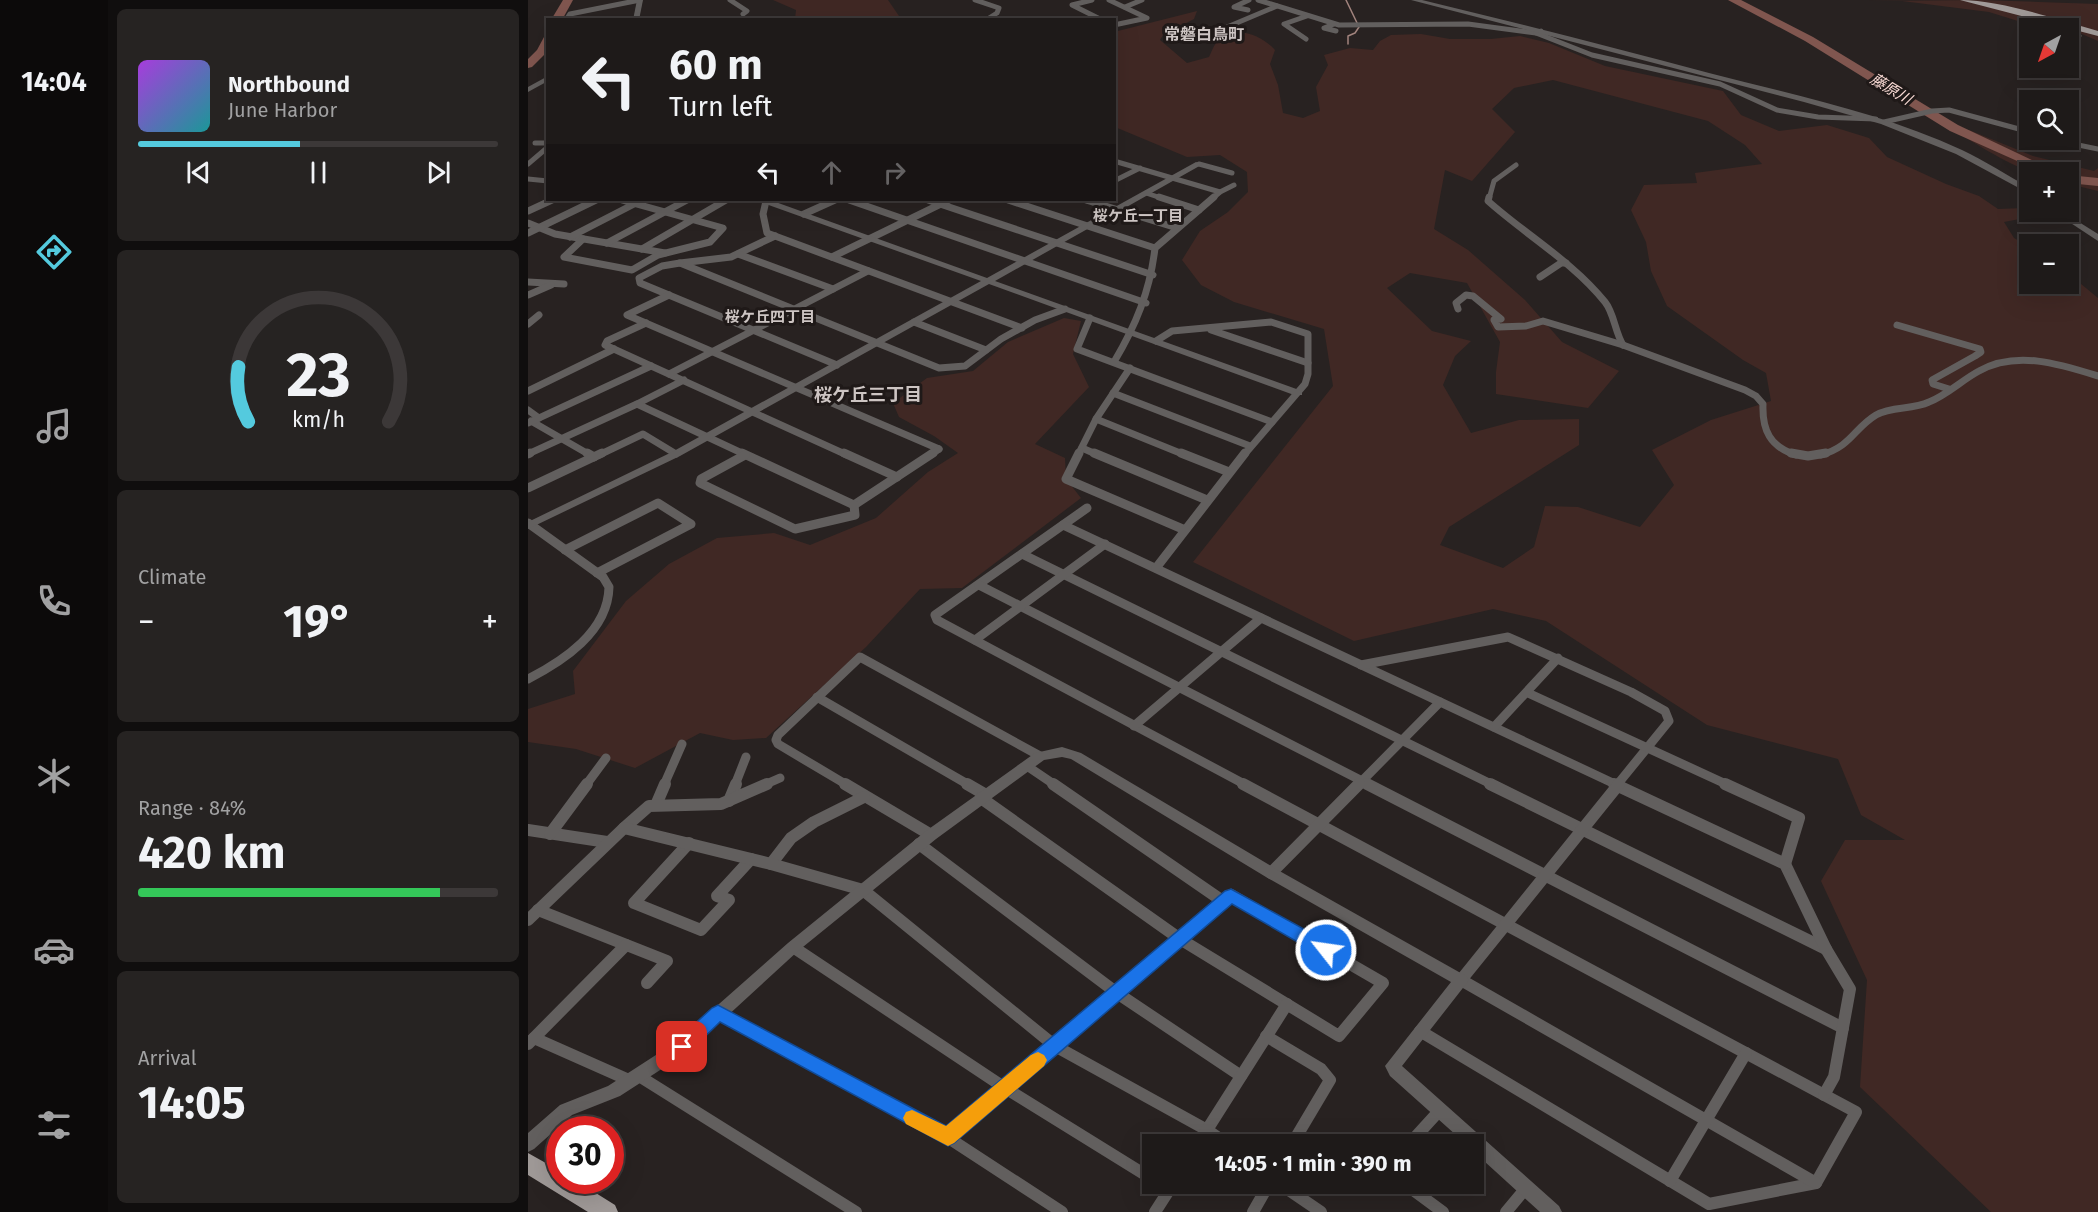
<!DOCTYPE html>
<meta charset="utf-8">
<style>
:root{--surface:#1e1a19;--page:#262322;--text:#f1f3f6;--muted:#a1a1a2;--line:#3c3838;--accent:#54cade}
body{margin:0;font-family:"Fira Sans","Noto Sans JP",sans-serif;background:var(--page);color:var(--text);height:100vh;display:flex;flex-direction:column;font-size:22px;white-space:nowrap}
*{box-sizing:border-box;margin:0}
p{font-size:20px;color:var(--muted)}
.icon{flex:none;width:33px;height:33px;fill:none;stroke:currentColor;stroke-width:2;stroke-linecap:round;stroke-linejoin:round}
.map{position:relative;flex:1;overflow:hidden}
.side{display:flex;flex-direction:column;gap:9px;padding:9px;background:#100e0e;width:420px}
.side>*{flex:none}
.guide{position:absolute;left:18px;top:18px;width:570px;height:183px;border-radius:0px;box-shadow:0 6px 24px #0002,0 0 0 2px var(--line);background:#1e1a19;color:var(--text);overflow:hidden}
.needle{width:39px;rotate:220deg}
.tools{position:absolute;left:1491px;top:18px;display:grid;gap:12px}
.tools a{display:grid;place-items:center;width:60px;height:60px;border-radius:0px;background:var(--surface);box-shadow:0 6px 24px #0002,0 0 0 2px var(--line);font-size:30px}
.speed{position:absolute;left:18px;top:1116px;display:flex;gap:12px;font-size:30px;font-weight:700;text-align:center}
.speed>*{display:grid;place-content:center;width:78px;height:78px;border-radius:50%;background:var(--surface);box-shadow:0 6px 24px #0002,0 0 0 2px var(--line);line-height:1}
.speed .limit{border:9px solid #d22;background:#fff;color:#111}
.pin{position:absolute;display:grid;place-items:center;width:51px;height:51px;color:#fff;margin:-26px;border-radius:12px;box-shadow:0 3px 9px #0006}
.me{position:absolute;width:66px;margin:-33px;rotate:300deg;stroke-linejoin:round;filter:drop-shadow(0 0 4px #0008)}
.turn{display:flex;align-items:center;gap:21px;height:126px;padding:0 24px;font-size:27px}
.turn .icon{width:78px;height:78px;stroke-width:2.5}
.turn b{display:block;font-size:42px;line-height:51px}
.lanes{display:flex;align-items:center;height:57px;padding:0 24px;background:#0003;justify-content:center;gap:30px;direction:ltr}
.lanes .off{opacity:.35}
.big{font-size:45px;font-weight:700;line-height:1.1}
.side .card{flex:1;display:flex;flex-direction:column;justify-content:center;gap:9px;min-width:0;padding:0 21px;border-radius:9px;background:var(--page)}
.side .dial{align-items:center;gap:0}
.dial svg{height:156px;overflow:visible;fill:none;stroke:var(--line);stroke-width:7;stroke-linecap:round;text-anchor:middle}
.dial text{fill:var(--text);stroke:none}
.song{display:flex;align-items:center;gap:18px}
.cover{width:72px;height:72px;border-radius:9px;background:linear-gradient(135deg,hsl(280 70% 55%),hsl(180 70% 35%))}
.played{height:6px;border-radius:3px;background:linear-gradient(90deg,var(--accent) 45%,var(--line) 45%)}
.keys{display:flex;justify-content:space-around;direction:ltr}
.heat{display:flex;justify-content:space-between;align-items:center;font-size:33px;direction:ltr}
.charge{height:9px;border-radius:4px;background:linear-gradient(90deg,#34c759 84%,var(--line) 0)}
.trip{position:absolute;left:614px;top:1134px;width:342px;height:60px;border-radius:0px;background:var(--surface);box-shadow:0 6px 24px #0002,0 0 0 2px var(--line);font-weight:700;line-height:60px;text-align:center}
main{display:flex;flex:1;min-height:0}
.tabs{display:flex;flex-direction:column;width:108px;justify-content:space-around;align-items:center;background:#0c0a0a;color:var(--muted)}
.tabs .icon{width:42px;height:42px}
.tabs .selected{color:var(--accent)}
.tabs b{font-size:27px;color:var(--text)}
.map>svg:first-child{display:block}
.green{fill:#402824;fill-rule:evenodd}
.lines{fill:none;stroke-linecap:round;stroke-linejoin:round}
.stream{stroke:#a2847e;stroke-width:1.5}
.river{fill:#80564f;fill-rule:evenodd}
.minor-far3{stroke:#625f5e;stroke-width:5}
.minor-far2{stroke:#625f5e;stroke-width:7}
.minor-far1{stroke:#625f5e;stroke-width:9}
.minor{stroke:#625f5e;stroke-width:12}
.tertiary{fill:#625f5e;fill-rule:evenodd}
.primary{fill:#a09a98;fill-rule:evenodd}
.route{fill:#1a73e8;stroke:#114b97;stroke-width:1.5}
.slow{fill:#f59e0b}
.labels{text-anchor:middle;dominant-baseline:central;stroke-width:6;stroke-linejoin:round;paint-order:stroke}
.far-water-label{font-size:15px;font-style:italic;fill:#fbdcd6;stroke:#1f1918}
.far-neighbourhood-label{font-size:15px;font-weight:bold;fill:#cdc5c3;stroke:#1f1918}
.far-quarter-label{font-size:16px;font-weight:bold;fill:#cdc5c3;stroke:#1f1918}
.neighbourhood-label{font-size:18px;font-weight:bold;fill:#cdc5c3;stroke:#1f1918}
</style>
<main>
<nav class="tabs">
<b>14:04</b>
<svg class="icon selected" aria-label="directions" viewBox="0 0 24 24"><path d="M12 3l9 9-9 9-9-9zM9 14v-3h6M13 9l2 2-2 2"/></svg>
<svg class="icon" aria-label="music" viewBox="0 0 24 24"><path d="M9 18V5l10-2v13"/><circle cx="6" cy="18" r="3"/><circle cx="16" cy="16" r="3"/></svg>
<svg class="icon" aria-label="phone" viewBox="0 0 24 24"><path d="M5 4h4l2 5-3 2q2 4 5 5l2-3 5 2v4C11 20 4 13 5 4z"/></svg>
<svg class="icon" aria-label="climate" viewBox="0 0 24 24"><path d="M12 3v18M4 7l16 10M4 17L20 7"/></svg>
<svg class="icon" aria-label="car" viewBox="0 0 24 24"><path d="M5 17H2v-5l4-1 3-4h7l3 4 3 1v5h-3M9 17h6M6 11h13"/><circle cx="7" cy="17" r="2"/><circle cx="17" cy="17" r="2"/></svg>
<svg class="icon" aria-label="filters" viewBox="0 0 24 24"><path d="M4 7h16M4 17h16"/><circle cx="9" cy="7" r="2"/><circle cx="15" cy="17" r="2"/></svg>
</nav>
<section class="side">
<div class="card">
<div class="song"><i class="cover"></i><div><b>Northbound</b><p>June Harbor</p></div></div>
<div class="played"></div>
<div class="keys"><svg class="icon" aria-label="previous" viewBox="0 0 24 24"><path d="M18 5L8 12l10 7zM5 5v14"/></svg><svg class="icon" aria-label="pause" viewBox="0 0 24 24"><path d="M8 5v14M16 5v14"/></svg><svg class="icon" aria-label="next" viewBox="0 0 24 24"><path d="M6 5l10 7-10 7zM19 5v14"/></svg></div>
</div>
<div class="card dial"><svg viewBox="0 0 100 80">
<path d="M14 69A42 42 0 1 1 86 69"/>
<path d="M14 69A42 42 0 0 1 9 41" stroke="#54cade"/>
<text x="50" y="56" font-size="32" font-weight="700">23</text>
<text x="50" y="72" font-size="11">km/h</text>
</svg></div>
<div class="card"><p>Climate</p>
<div class="heat"><a>−</a><b class="big">19°</b><a>+</a></div>
</div>
<div class="card"><p>Range · 84%</p><b class="big">420 km</b><div class="charge"></div></div>
<div class="card"><p>Arrival</p><b class="big">14:05</b></div>
</section>
<div class="map">
<svg width="1570" height="1212" viewBox="0 0 1570 1212">
<rect width="100%" height="100%" fill="#282221"/>
<g class="green">
<polygon points="245,0 360,0 371,16 368,20 267,19 268,10"/>
<polygon points="1454,0 1570,4 1570,41 1540,28 1512,28 1461,12 1374,1 1340,1"/>
<path d="M669 11 666 19 635 35 632 40 659 63 681 57C684 51 686 44 691 40 707 24 734 35 747 50L742 64 750 85 755 113 775 118 792 111 788 87 800 65 796 55 822 48 845 50 852 41 863 35 893 34 922 39H963L992 36 1021 43 1077 66 1195 91 1213 115 1251 131 1299 125 1341 138 1359 157 1418 184 1451 196 1470 209 1497 208 1507 216 1476 222 1486 238 1501 247 1502 284H1540L1541 274 1570 298V1212H1463L1332 1087 1339 980 1293 881 1317 840H1377L1333 815 1310 759 1179 725 1018 621 965 609 826 641 665 562 805 386 796 329 706 302 673 285 654 260 672 231 700 212 720 192 719 172 692 155 659 157 587 127 586 32ZM1025 80 1180 121 1217 145 1234 164 1167 173 1169 183 1116 185 1103 210 1118 242 1123 271 1139 306 1215 360 1238 373 1243 401 1183 420 1124 450 1146 485 1112 527 1050 507 1017 506 1006 547 975 568 912 545 921 527 1051 445V419L991 420 943 433 915 385 927 356 943 341 904 331 859 288 882 273 939 283 972 342 968 372V394L1060 408 1091 371 1034 342 997 300 940 250 906 229 917 170 944 181 987 132 964 109 986 88Z"/>
<path d="M1441 130 1505 156 1566 171 1570 168V191L1541 184 1540 172C1530 172 1518 174 1507 172 1487 169 1445 142 1427 131Z"/>
<polygon points="536,318 553,321 545,354 561,387 507,444 537,458 538,479 553,498 434,588 392,589 338,647 238,738 205,740 172,733 107,768 48,749 0,742 0,709 47,694 45,671 98,601 141,564 189,538 246,533 282,545 348,518 400,472 430,453 406,436 371,417 365,403 399,378 445,371 480,342"/>
</g>
<g class="lines">
<polyline class="stream" points="818,0 831,27 827,33 820,36 820,44"/>
<g class="river">
<polygon points="35,0 45,0 34,20 23,20"/>
<polygon points="1200,0 1213,0 1285,37 1430,125 1529,172 1514,172 1422,131 1277,41"/>
<polygon points="20,36 20,51 4,67 0,68 0,59 9,50 16,37"/>
<polygon points="1540,175 1570,178 1570,186 1540,183"/>
</g>
<g class="minor-far3">
<polyline points="202,0 219,11 215,14"/>
<polyline points="447,0 471,8 469,13 458,20"/>
<polyline points="564,0 544,5 574,20"/>
<polyline points="581,0 619,18 586,25"/>
<polyline points="730,0 811,25 940,24 1008,33 1013,31"/>
<polyline points="597,7 614,0"/>
<polyline points="720,10 706,7 721,0"/>
<polyline points="1518,19 1518,23 1527,28"/>
<polyline points="38,20 42,14 112,0"/>
<polyline points="806,24 796,28 808,31"/>
<polyline points="692,30 749,6"/>
<polyline points="1540,32 1551,36 1540,37"/>
<polyline points="1008,33 1064,55 1192,84 1249,110 1290,117 1348,119"/>
<polyline points="778,39 756,24 779,16"/>
<polyline points="1356,122 1404,111 1421,110 1502,132"/>
<polyline points="1526,140 1570,149"/>
<polyline points="7,143 20,143"/>
<polyline points="586,161 692,192 684,199"/>
<polyline points="0,164 20,147"/>
<polyline points="671,164 704,173"/>
<polyline points="0,179 20,181"/>
<polyline points="586,181 612,168"/>
<polyline points="692,192 706,185"/>
<polyline points="618,193 636,199"/>
<polyline points="961,199 966,181 988,165"/>
</g>
<g class="minor-far2">
<polyline points="631,197 671,210"/>
<path d="M961 197 960 201C998 235 1045 262 1077 302 1086 313 1087 332 1095 345"/>
<polyline points="241,200 238,201 235,214 239,233 494,328"/>
<polyline points="321,200 618,303"/>
<polyline points="400,200 625,275"/>
<polyline points="480,200 627,248"/>
<polyline points="558,200 649,228"/>
<polyline points="0,211 24,200"/>
<polyline points="276,214 307,200"/>
<polyline points="0,223 27,234 137,253"/>
<polyline points="0,233 68,200"/>
<polyline points="247,236 203,257 152,263 411,368 437,366 473,339 507,320 537,309"/>
<polyline points="42,237 110,202"/>
<polyline points="55,239 36,257 104,270 130,255 182,242 195,228 94,200"/>
<polyline points="79,243 159,200"/>
<polyline points="114,249 198,200"/>
<polyline points="210,254 305,289"/>
<polyline points="304,257 421,200"/>
<polyline points="152,263 134,266 111,278 112,283 309,365"/>
<polyline points="1012,277 1033,263 1038,263"/>
<polyline points="0,282 36,284"/>
<polyline points="0,295 23,285"/>
<polyline points="141,295 99,315 411,449"/>
<path d="M930 309 928 303 938 295 945 296 973 319 966 320 970 327 998 326 1015 321 1095 345 1217 390 1228 396 1235 404C1234 430 1242 447 1268 455"/>
<polyline points="562,318 549,349 744,422"/>
<polyline points="386,322 458,350"/>
<polyline points="118,323 79,341 77,345 319,455"/>
<polyline points="0,324 11,315"/>
<polyline points="1369,325 1452,349 1453,352 1447,356 1404,380 1405,384 1421,389"/>
<polyline points="683,330 780,363"/>
<polyline points="628,341 644,331 743,322 780,334 780,374 777,384 716,455"/>
<path d="M586 362C608 325 622 291 627 248L686 197"/>
<polyline points="141,374 340,271"/>
<polyline points="0,391 86,349"/>
<polyline points="585,393 722,446"/>
<polyline points="109,404 156,380"/>
<polyline points="0,410 11,418"/>
<polyline points="568,419 657,455"/>
<polyline points="3,421 62,455"/>
<polyline points="0,423 123,366"/>
<polyline points="554,448 570,455"/>
<polyline points="0,454 109,404 218,455"/>
<polyline points="71,455 115,434 148,454"/>
<polyline points="403,455 411,449"/>
<polyline points="550,455 568,419 602,368"/>
<path d="M1293 455C1324 446 1325 429 1348 415 1364 406 1384 410 1401 402 1419 395 1434 380 1451 371 1488 350 1532 364 1570 376"/>
</g>
<g class="minor-far1">
<polyline points="59,453 66,457"/>
<polyline points="214,453 326,505 405,453"/>
<polyline points="316,453 369,477"/>
<polyline points="551,453 538,479 657,530"/>
<polyline points="566,453 679,500"/>
<polyline points="653,453 701,472"/>
<polyline points="1263,453 1280,456 1298,453"/>
<polyline points="0,454 2,453"/>
<polyline points="217,455 173,479 172,483 267,529 327,515 326,505"/>
<polyline points="0,488 74,453"/>
<polyline points="559,508 407,615 409,620 718,785"/>
<path d="M0 523 75 577 81 587C80 632 35 661 0 679"/>
<polyline points="535,525 1089,785"/>
<polyline points="37,550 130,503 163,524 69,573"/>
<polyline points="494,554 965,785"/>
<polyline points="628,568 717,453"/>
<polyline points="451,585 842,785"/>
<polyline points="447,640 577,544"/>
<polyline points="833,665 980,637 1103,692 1137,711 1141,721 1089,785"/>
<polyline points="1000,693 1200,785"/>
<polyline points="289,697 441,785"/>
<polyline points="606,726 733,618"/>
<polyline points="966,727 1030,658"/>
<polyline points="499,766 527,785"/>
<polyline points="58,785 78,758"/>
<polyline points="136,785 154,744"/>
<polyline points="207,785 218,757"/>
<polyline points="236,785 252,778"/>
<polyline points="319,785 250,744 248,740 250,735 332,657 512,756"/>
<polyline points="830,785 912,702"/>
</g>
<g class="minor">
<polyline points="317,784 403,835"/>
<polyline points="439,784 458,795"/>
<polyline points="715,784 1328,1112 1288,1183 1181,1204 892,1031"/>
<polyline points="839,784 1315,1028"/>
<polyline points="962,784 1298,949"/>
<polyline points="1086,784 1257,864 1298,949 1322,989 1306,1077 1296,1095"/>
<polyline points="1091,784 933,980 1288,1183"/>
<polyline points="1197,784 1271,818 1257,864"/>
<polyline points="453,798 652,939 811,1036 855,983 703,895 696,902 525,784"/>
<polyline points="201,801 208,784"/>
<polyline points="128,805 137,784"/>
<polyline points="96,828 121,806 193,804 239,784"/>
<polyline points="0,830 79,842"/>
<polyline points="22,834 59,784"/>
<polyline points="161,843 106,903 173,930 201,900 189,896 223,859"/>
<polyline points="391,844 589,993 713,1076"/>
<polyline points="243,864 263,838 286,822 336,797"/>
<polyline points="743,873 831,784"/>
<polyline points="10,910 139,961 119,983"/>
<polyline points="0,920 96,828 243,864 335,890 527,1046 679,1130 699,1144"/>
<polyline points="265,947 477,1088 624,1179"/>
<polyline points="191,1013 419,1137 534,1212"/>
<polyline points="738,1036 793,1069 802,1080 764,1144"/>
<polyline points="6,1038 103,1081"/>
<polyline points="0,1044 98,945"/>
<polyline points="111,1076 328,1212"/>
<polyline points="419,1137 696,902"/>
<polyline points="670,1144 759,1004"/>
<polyline points="881,1144 912,1110"/>
<polyline points="1142,1181 1218,1053"/>
<polyline points="752,1184 793,1212"/>
<polyline points="877,1184 915,1212"/>
<polyline points="627,1212 645,1184"/>
<polyline points="725,1212 741,1184"/>
<polyline points="978,1212 998,1188"/>
</g>
<g class="tertiary">
<polygon points="109,0 115,0 111,20 105,20"/>
<path d="M883 0H894C990 23 1086 48 1181 73 1266 95 1354 113 1434 150 1457 161 1479 175 1502 188V194L1428 154 1353 124 1276 102Z"/>
<polygon points="20,76 20,81 0,92 0,87"/>
<polygon points="668,162 675,164 467,281 774,391 774,395 766,395 461,284 152,456 0,529 0,522 144,452 453,281 235,203 235,200 242,200 459,278"/>
<polygon points="1526,212 1535,212 1570,234 1570,241"/>
<polygon points="534,747 553,753 748,869 938,976 941,980 938,984 874,1066 1031,1206 1034,1212 1012,1212 945,1151 945,1144 938,1144 862,1076 857,1066 923,982 738,877 543,759 534,757 516,760 408,839 270,951 160,1052 92,1096 44,1115 6,1149 0,1152 0,1133 32,1105 80,1086 148,1042 260,943 398,831 507,753"/>
</g>
<g class="primary">
<path d="M1432 0C1474 0 1529 20 1570 31V36Z"/>
<polygon points="0,1153 32,1171 32,1180 47,1180 87,1205 90,1212 60,1212 0,1175"/>
</g>
</g>
<polygon class="route" points="703,889 805,945 807,950 805,955 798,957 792,955 704,904 426,1143 420,1146 192,1022 161,1052 154,1055 148,1052 145,1047 148,1041 184,1008 190,1005 418,1126 697,891"/>
<polygon class="slow" points="510,1052 516,1055 519,1060 516,1066 426,1143 420,1146 378,1124 375,1118 378,1112 384,1110 418,1126 503,1055"/>
<g class="labels">
<g class="far-water-label">
<text transform="translate(1363 89) rotate(31)">藤原川</text>
</g>
<g class="far-neighbourhood-label">
<text x="610" y="216">桜ケ丘一丁目</text>
<text x="242" y="317">桜ケ丘四丁目</text>
</g>
<g class="far-quarter-label">
<text x="676" y="34">常磐白鳥町</text>
</g>
<g class="neighbourhood-label">
<text x="340" y="395">桜ケ丘三丁目</text>
</g>
</g>
</svg>
<div class="tools">
<a><svg class="needle" viewBox="-14 -14 28 28"><path d="M0-13l5 13h-10z" fill="#e53935"/><path d="M0 13l5-13h-10z" fill="#a1a1a2"/></svg></a>
<a><svg class="icon" aria-label="search" viewBox="0 0 24 24"><circle cx="10" cy="10" r="6"/><path d="M15 15l6 6"/></svg></a>
<a>+</a>
<a>−</a>
</div>
<div class="speed"><div class="limit">30</div></div>
<div class="pin" style="left:154px;top:1047px;background:#d93025"><svg class="icon" aria-label="arrive" viewBox="0 0 24 24"><path d="M6 21V4h12l-3 4 3 4H6"/></svg></div>
<svg class="me" style="left:798px;top:950px" viewBox="-20 -20 40 40"><circle r="17" fill="#1a73e8" stroke="#fff" stroke-width="3"/><path d="M0-11L8 9 0 5-8 9z" fill="#fff"/></svg>
<div class="trip">14:05 · 1 min · 390 m</div>
<div class="guide">
<div class="turn"><svg class="icon" aria-label="left" viewBox="0 0 24 24"><path d="M17 20v-9H6M10 6l-5 5 5 5"/></svg><div><b>60 m</b>Turn left</div></div>
<div class="lanes"><svg class="icon" aria-label="left" viewBox="0 0 24 24"><path d="M17 20v-9H6M10 6l-5 5 5 5"/></svg><svg class="icon off" aria-label="ahead" viewBox="0 0 24 24"><path d="M12 20V5M6 11l6-6 6 6"/></svg><svg class="icon off" aria-label="right" viewBox="0 0 24 24"><path d="M7 20v-9h11M14 6l5 5-5 5"/></svg></div>
</div>
</div>
</main>
